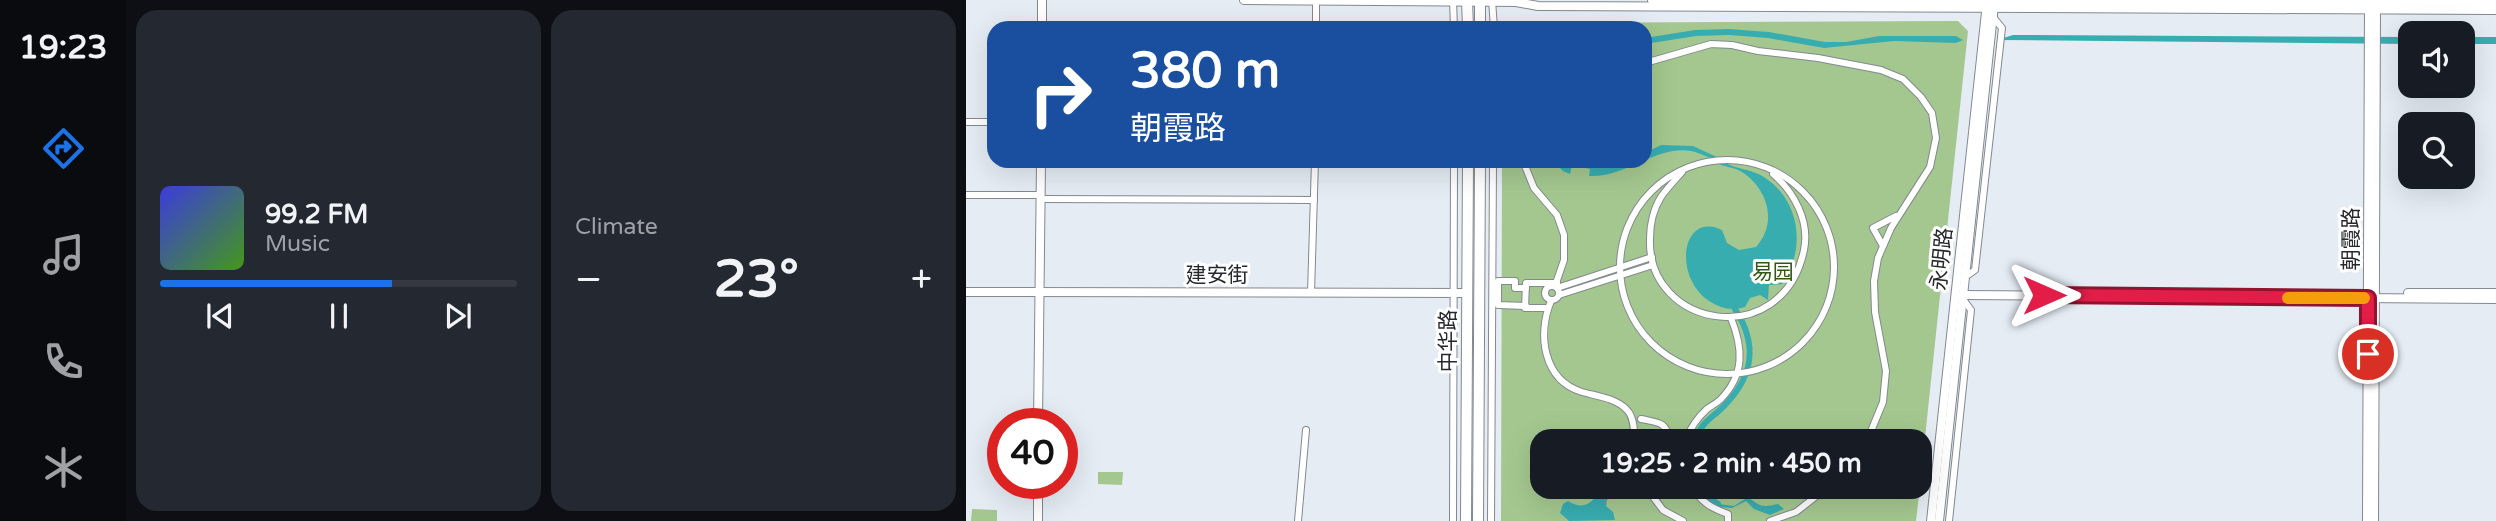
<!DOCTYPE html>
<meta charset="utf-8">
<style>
:root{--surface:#171b24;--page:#242831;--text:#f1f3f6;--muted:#9ea1a6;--line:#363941;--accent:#1a73e8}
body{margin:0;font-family:"Varela Round","Noto Sans SC",sans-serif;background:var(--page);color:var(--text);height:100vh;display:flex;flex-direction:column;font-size:26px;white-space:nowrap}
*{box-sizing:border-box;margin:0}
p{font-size:23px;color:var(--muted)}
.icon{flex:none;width:38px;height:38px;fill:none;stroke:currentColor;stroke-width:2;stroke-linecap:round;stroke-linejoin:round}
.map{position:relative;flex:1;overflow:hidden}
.panel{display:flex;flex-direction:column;gap:10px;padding:10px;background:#0d0f14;width:840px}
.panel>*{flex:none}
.hud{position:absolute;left:21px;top:21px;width:665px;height:147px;border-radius:21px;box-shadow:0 7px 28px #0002;background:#1a4fa0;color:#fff;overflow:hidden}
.controls{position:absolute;left:1432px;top:21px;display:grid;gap:14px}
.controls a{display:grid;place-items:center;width:77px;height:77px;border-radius:14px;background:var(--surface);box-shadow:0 7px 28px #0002;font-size:35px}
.speed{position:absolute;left:21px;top:408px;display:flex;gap:14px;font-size:35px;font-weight:700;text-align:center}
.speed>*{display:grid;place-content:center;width:91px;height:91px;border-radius:50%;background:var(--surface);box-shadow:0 7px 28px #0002;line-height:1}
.speed .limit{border:10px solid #d22;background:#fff;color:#111}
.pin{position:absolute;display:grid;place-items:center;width:60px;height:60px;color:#fff;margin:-30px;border:4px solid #fff;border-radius:50%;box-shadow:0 2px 7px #0007}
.me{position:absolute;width:77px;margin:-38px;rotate:90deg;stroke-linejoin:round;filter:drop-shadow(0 0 5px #0008)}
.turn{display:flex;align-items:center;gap:24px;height:147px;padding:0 28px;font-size:32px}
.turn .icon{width:91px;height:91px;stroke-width:2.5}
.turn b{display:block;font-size:49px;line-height:60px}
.big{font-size:52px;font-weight:700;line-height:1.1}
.panel .widget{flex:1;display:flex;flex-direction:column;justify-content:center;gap:10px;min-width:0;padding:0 24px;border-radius:21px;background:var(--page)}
.song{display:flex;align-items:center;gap:21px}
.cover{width:84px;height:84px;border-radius:10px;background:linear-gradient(135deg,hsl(240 70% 55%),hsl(100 70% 35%))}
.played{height:7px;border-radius:4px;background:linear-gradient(90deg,var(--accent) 65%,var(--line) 65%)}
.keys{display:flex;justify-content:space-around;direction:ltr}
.heat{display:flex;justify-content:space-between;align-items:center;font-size:38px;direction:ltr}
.panel .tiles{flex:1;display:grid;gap:10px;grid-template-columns:repeat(2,1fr)}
.trip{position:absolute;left:564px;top:429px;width:402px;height:70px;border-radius:21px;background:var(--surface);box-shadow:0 7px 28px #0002;font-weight:700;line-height:70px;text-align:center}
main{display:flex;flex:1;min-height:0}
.tab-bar{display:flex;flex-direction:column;width:126px;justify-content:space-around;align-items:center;background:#090b0e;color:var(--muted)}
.tab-bar .icon{width:49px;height:49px}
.tab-bar .active{color:var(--accent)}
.tab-bar b{font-size:32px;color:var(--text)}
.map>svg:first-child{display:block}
.green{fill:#a4c78f}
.water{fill:#38adb0}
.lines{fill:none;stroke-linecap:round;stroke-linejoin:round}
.canal{stroke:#38adb0;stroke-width:6}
.street-casing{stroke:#838990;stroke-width:8}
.secondary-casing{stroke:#838990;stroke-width:10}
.highway-casing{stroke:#838990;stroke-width:12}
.street{stroke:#fff;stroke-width:6}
.secondary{stroke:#fff;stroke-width:8}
.highway{stroke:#fff;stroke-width:10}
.route-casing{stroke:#92132f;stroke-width:18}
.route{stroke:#e11d48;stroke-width:12}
.slow{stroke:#f59e0b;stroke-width:12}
.labels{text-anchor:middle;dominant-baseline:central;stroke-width:6;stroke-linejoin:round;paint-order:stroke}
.street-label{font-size:21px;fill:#26282b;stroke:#fff}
.park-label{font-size:21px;fill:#315713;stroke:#fff}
</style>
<main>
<nav class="tab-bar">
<b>19:23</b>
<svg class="icon active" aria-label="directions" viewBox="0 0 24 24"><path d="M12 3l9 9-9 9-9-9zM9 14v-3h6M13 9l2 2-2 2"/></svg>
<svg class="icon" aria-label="music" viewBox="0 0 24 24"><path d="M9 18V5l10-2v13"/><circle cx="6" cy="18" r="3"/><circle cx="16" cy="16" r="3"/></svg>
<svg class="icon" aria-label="phone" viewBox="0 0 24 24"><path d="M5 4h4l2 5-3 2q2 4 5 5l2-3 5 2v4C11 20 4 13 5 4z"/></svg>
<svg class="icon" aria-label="climate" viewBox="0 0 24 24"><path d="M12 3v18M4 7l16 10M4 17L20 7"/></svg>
</nav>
<section class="panel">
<div class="tiles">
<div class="widget">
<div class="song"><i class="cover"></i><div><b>99.2 FM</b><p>Music</p></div></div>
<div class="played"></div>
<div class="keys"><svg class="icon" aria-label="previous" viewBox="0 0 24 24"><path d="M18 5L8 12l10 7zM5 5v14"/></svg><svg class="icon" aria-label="pause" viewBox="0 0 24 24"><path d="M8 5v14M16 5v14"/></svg><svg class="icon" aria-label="next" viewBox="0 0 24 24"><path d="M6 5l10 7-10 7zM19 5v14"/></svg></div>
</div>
<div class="widget"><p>Climate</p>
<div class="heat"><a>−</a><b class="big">23°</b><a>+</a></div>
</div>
</div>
</section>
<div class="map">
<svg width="1530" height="521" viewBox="0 0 1530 521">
<rect width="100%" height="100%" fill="#e5ecf4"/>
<g class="green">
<polygon points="992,21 1002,31 954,485 954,441 576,441 576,486 954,487 950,521 535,521 536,161 679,161 679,28 549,28 556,23"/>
<polygon points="132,472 157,472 156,485 132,484"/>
<polygon points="6,509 31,510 31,521 5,521"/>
</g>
<g class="water">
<polygon points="763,29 803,32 859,42 880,42 913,36 990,36 997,40 990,43 928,41 858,48 802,38 763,35 730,36 679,44 679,38 729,30"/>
<polygon points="1047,35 1444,37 1444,44 1031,40"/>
<rect x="1496" y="37" width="34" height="7"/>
<path d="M695 145 727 146 753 158C743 160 736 153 725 151 710 148 693 154 679 160V153Z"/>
<path d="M587 161H677C659 169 642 177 623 176L624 169 606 165 604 174 597 171Z"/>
<path d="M757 162C770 169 785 169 798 177 835 201 840 250 816 284L803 285 802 300 794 295 784 298 779 307C765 311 756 309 743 301 706 276 716 211 756 230L761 243 773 250 790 247C812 223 802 189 776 172 768 167 758 167 750 163Z"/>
<path d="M631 487H655L652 493 641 500 640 506 647 512 649 520 603 521 594 513 597 504 602 501C613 508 622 507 630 496Z"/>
<path d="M782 497C794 506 795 508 812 504L818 509 804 515 788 509 780 501 766 508 751 507 753 504 768 506Z"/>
</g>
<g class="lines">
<g class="canal">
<path d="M729 441C736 422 742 421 756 408 787 378 793 346 769 309"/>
<polyline points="735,486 741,496 752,504"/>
</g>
<defs>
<g id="street">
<polyline points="487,0 488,28"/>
<polyline points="526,0 528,28"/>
<polyline points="350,28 350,1"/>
<polyline points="679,63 745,44 766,45 792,51 852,58 915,70 937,79 955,97 966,113 970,138 964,167 925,228 912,258 908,281 909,312 920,371 917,402 901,441"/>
<polyline points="0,122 28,122"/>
<circle cx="761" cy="267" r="107"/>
<polyline points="557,161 568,188 591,215 598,235 598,260 589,286"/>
<path d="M716 172C709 180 701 188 695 197 688 208 684 224 684 238 680 329 817 352 838 250 844 221 828 192 807 174"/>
<polyline points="0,195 74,195"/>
<polyline points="74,199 348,200"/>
<polyline points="917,246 907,228 930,216"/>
<polyline points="999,277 1009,270 1036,28 1027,17"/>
<circle cx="586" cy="293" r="7"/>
<polyline points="591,288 686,257"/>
<polyline points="345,293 349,161"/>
<polyline points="593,295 687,265"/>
<path d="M585 301C571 334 577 380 616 392 630 396 650 398 661 410 668 417 668 431 669 441"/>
<polyline points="560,306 532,305 532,281 549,281 549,288 560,288"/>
<polyline points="582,308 559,308 560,283 591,283"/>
<path d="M675 419C694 423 699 421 705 441"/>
<path d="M719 441C724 429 731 418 741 409 745 406 751 403 755 399 779 374 777 348 765 318"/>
<polyline points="679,486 697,510 717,521"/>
<path d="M725 486C735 502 745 508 762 514V521"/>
<polyline points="332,521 340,430"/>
<polyline points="487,521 488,161"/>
<polyline points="525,521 527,161"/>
<polyline points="804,521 830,512 863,486"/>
<polyline points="983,521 1005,310 997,299"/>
</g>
<g id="secondary">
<polyline points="278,0 555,2"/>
<polyline points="686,0 1530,4"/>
<polyline points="550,2 572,6 1530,10"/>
<polyline points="76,28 76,0"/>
<polyline points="0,292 501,293"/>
<polyline points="1442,293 1530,293"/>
<polyline points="997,295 1530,299"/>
<polyline points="72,424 75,161"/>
<polyline points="72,521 72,483"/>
<polyline points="965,521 1021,3"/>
<polyline points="973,521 1028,5"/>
<polyline points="1401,521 1403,6"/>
<polyline points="1408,521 1410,6"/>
</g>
<g id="highway">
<polyline points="501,0 502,28"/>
<polyline points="514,0 514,28"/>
<polyline points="500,521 502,161"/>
<polyline points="512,521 514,161"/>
</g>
</defs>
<use href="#street" class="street-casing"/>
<use href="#secondary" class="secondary-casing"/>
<use href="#highway" class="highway-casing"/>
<use href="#street" class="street"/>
<use href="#secondary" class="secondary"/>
<use href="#highway" class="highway"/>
</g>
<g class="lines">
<defs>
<polyline id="route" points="1078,295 1402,298 1402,354"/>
</defs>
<use href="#route" class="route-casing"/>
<use href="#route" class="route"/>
<polyline class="slow" points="1322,298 1398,298"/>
</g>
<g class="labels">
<g class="street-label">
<text transform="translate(1385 239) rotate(-90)">朝霞路</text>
<text transform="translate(976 259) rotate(-84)">永明路</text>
<text x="251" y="275">建安街</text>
<text transform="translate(482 341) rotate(-90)">中华路</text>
</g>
<g class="park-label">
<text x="807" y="272">易园</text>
</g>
</g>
</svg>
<div class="controls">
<a><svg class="icon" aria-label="sound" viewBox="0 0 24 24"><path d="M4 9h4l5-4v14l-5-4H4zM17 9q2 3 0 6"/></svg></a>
<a><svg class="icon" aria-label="search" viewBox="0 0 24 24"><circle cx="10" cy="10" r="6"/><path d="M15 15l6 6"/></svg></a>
</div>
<div class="speed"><div class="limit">40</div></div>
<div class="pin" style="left:1402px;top:354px;background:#d93025"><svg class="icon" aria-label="arrive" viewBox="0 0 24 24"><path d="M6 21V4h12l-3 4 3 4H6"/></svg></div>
<svg class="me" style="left:1078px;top:295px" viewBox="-20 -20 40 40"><path d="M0-17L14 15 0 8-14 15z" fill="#e11d48" stroke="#fff" stroke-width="4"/></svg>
<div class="trip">19:25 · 2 min · 450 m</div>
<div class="hud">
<div class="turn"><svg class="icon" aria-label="right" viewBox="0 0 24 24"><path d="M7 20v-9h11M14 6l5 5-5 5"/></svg><div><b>380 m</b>朝霞路</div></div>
</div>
</div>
</main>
